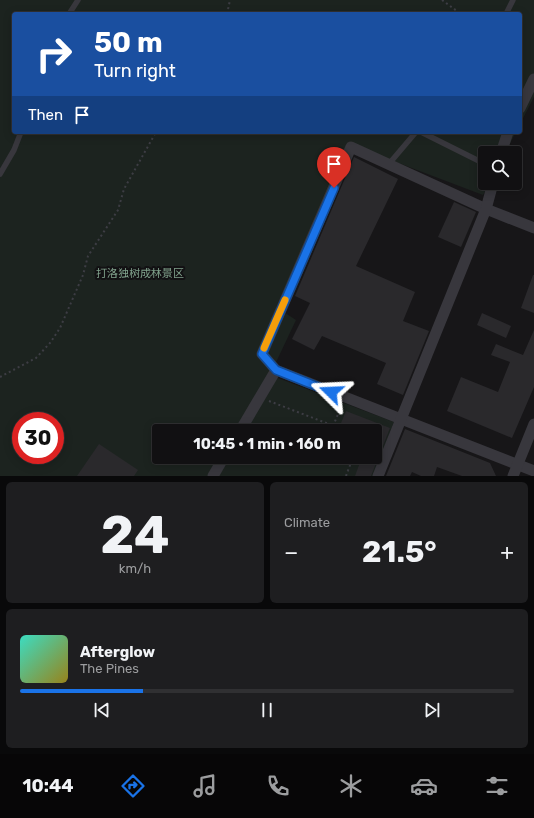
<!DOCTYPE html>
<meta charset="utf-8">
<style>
:root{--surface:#111012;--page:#1e1e20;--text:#f1f3f6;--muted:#9c9d9f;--line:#303032;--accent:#1a73e8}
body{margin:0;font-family:Rubik,"Noto Sans SC",sans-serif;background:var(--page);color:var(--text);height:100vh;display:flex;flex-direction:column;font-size:15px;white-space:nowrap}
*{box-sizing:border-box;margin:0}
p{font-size:13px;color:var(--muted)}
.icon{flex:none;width:22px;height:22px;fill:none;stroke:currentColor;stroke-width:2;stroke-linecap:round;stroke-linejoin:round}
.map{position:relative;height:476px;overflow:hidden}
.side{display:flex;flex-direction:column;gap:6px;padding:6px;background:#09090a;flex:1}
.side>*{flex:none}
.top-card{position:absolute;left:12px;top:12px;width:510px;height:122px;border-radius:4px;box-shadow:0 2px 10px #0003,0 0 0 1px var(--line);background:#1a4fa0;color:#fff;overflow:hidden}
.tools{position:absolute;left:478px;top:146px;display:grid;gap:8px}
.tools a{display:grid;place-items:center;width:44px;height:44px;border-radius:4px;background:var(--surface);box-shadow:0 2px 10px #0003,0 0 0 1px var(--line);font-size:20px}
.speed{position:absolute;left:12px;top:412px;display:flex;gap:8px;font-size:20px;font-weight:700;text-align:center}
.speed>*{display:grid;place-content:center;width:52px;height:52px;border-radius:50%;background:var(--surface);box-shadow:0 2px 10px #0003,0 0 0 1px var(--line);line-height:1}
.speed .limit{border:6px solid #d22;background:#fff;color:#111}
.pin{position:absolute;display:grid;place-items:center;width:34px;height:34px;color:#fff;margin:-41px -17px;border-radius:50% 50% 50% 0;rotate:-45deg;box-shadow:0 0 4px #0007}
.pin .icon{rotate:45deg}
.me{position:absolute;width:44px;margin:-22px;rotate:291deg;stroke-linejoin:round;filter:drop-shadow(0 0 3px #0008)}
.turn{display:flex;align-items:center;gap:14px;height:84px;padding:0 16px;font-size:18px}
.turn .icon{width:52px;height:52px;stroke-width:2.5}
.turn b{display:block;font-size:28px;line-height:34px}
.then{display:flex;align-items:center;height:38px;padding:0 16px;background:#0003;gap:8px;font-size:15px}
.big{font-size:30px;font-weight:700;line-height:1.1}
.side .tile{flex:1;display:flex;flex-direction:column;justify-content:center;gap:6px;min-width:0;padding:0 14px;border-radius:6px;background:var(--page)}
.side .dial{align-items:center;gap:0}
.dial b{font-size:52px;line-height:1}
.song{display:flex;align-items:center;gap:12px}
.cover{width:48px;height:48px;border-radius:6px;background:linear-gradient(135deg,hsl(170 70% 55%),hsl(50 70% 35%))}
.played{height:4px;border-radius:2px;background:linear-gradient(90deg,var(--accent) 25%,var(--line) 25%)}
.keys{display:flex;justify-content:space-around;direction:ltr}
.heat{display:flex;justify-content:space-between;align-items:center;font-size:22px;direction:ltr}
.side .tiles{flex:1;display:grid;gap:6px;grid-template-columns:1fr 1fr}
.tile:last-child{grid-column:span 2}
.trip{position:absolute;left:152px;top:424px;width:230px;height:40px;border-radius:4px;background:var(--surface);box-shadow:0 2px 10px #0003,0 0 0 1px var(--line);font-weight:700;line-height:40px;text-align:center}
.tab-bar{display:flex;height:64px;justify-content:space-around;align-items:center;background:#070607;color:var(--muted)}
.tab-bar .icon{width:28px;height:28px}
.tab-bar .current{color:var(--accent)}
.tab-bar b{font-size:18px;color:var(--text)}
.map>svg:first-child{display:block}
.green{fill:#1c231f;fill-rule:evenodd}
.building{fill:#2a292c}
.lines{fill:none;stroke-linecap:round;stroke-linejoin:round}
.path{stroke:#3d3d44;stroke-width:2;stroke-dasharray:2 3;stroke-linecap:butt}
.lane{stroke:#38373d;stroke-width:5.5}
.street{stroke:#38373d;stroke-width:11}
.route-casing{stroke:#114b97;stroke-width:10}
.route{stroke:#1a73e8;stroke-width:7}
.slow{stroke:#f59e0b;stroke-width:7}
.labels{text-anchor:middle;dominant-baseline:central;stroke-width:4;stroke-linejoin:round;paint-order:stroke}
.park-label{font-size:11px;fill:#80a28c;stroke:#121113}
</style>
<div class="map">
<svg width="534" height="476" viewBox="0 0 534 476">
<rect width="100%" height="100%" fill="#171618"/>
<path class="green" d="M0 0H534V97L520 124V14H14V132H516L505 153H485V183H490L483 195 351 145 276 307 296 320 270 375 394 422 373 476H0ZM21 421H55V455H21ZM159 431H375V457H159Z"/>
<g class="building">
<polygon points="354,157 398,179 356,266 415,292 403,321 429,331 403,395 377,384 386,363 322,336 314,350 292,339 310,303 295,296"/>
<polygon points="454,202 476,212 461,247 438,237"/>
<polygon points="533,275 534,275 534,313 521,308"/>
<polygon points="482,313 511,326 506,338 477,325"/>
<polygon points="534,330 534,387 512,438 447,411 461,377 498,392 510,362 491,355 496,344 523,355"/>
<polygon points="346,411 390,428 371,476 355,476 362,457 375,457 375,431 363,431 341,423"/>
<polygon points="405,429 490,463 496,476 462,476 437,467 434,476 421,476 412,472 410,476 386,476"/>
<polygon points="99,444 138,470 134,476 77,476"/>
</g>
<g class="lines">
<g class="path">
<polyline points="442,0 461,14"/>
<polyline points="227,14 230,0"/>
<polyline points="0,377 36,358 50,343 60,328 83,275 88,256 118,210 124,189 156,132"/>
<polyline points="269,401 347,431"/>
<polyline points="333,426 341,407"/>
<polyline points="346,476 353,457"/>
</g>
<g class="lane">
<polyline points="69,14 78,0"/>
<polyline points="506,14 513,0"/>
<polyline points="421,132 485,164"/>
<polyline points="388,165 416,132"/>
<polyline points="0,174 14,150 21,132"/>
</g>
<g class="street">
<polyline points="520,108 534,79"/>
<polyline points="501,153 508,132"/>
<polyline points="534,228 486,209 351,147 262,354 276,370 534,471"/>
<polyline points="240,431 276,370"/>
<polyline points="213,476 224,457"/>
<polyline points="378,476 486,209 493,183"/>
<polyline points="513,476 534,424"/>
</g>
</g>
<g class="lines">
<defs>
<polyline id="route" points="331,392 276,370 262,354 334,188"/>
</defs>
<use href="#route" class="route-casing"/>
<use href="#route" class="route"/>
<polyline class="slow" points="264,348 285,300"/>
</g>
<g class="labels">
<g class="park-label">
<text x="140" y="273">打洛独树成林景区</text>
</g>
</g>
</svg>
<div class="tools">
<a><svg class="icon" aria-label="search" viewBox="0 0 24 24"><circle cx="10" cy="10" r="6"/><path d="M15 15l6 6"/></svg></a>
</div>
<div class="speed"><div class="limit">30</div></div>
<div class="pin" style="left:334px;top:188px;background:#d93025"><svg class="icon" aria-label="arrive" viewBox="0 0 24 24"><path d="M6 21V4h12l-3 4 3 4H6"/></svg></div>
<svg class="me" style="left:331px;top:392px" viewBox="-20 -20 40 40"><path d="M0-17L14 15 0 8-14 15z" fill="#1a73e8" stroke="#fff" stroke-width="4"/></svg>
<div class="trip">10:45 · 1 min · 160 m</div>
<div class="top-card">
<div class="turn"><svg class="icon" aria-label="right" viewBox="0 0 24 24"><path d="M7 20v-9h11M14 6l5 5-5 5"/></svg><div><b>50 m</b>Turn right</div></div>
<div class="then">Then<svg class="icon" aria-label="arrive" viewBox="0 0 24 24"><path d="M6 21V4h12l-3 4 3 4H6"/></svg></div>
</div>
</div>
<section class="side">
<div class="tiles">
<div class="tile dial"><b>24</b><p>km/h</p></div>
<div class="tile"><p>Climate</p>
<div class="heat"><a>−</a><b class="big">21.5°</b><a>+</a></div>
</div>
<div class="tile">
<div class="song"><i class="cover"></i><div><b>Afterglow</b><p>The Pines</p></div></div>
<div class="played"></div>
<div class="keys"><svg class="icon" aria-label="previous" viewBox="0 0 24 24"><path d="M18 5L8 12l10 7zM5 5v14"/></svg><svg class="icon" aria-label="pause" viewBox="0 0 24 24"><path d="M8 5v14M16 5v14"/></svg><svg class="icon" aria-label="next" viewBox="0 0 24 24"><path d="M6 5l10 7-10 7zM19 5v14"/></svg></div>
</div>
</div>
</section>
<nav class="tab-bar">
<b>10:44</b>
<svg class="icon current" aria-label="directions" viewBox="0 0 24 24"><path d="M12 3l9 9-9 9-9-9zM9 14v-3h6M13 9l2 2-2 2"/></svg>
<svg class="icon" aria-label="music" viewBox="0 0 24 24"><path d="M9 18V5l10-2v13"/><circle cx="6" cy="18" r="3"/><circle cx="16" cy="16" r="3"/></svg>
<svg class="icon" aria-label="phone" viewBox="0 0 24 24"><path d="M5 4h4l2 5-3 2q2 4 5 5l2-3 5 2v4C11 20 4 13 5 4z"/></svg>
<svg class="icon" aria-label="climate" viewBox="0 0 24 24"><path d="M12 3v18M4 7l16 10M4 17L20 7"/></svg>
<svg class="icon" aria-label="car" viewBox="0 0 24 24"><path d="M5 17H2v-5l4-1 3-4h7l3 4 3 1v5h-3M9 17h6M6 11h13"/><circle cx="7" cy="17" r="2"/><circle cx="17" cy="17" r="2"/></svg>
<svg class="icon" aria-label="filters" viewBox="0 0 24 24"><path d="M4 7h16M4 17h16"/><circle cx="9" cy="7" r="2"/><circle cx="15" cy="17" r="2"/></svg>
</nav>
